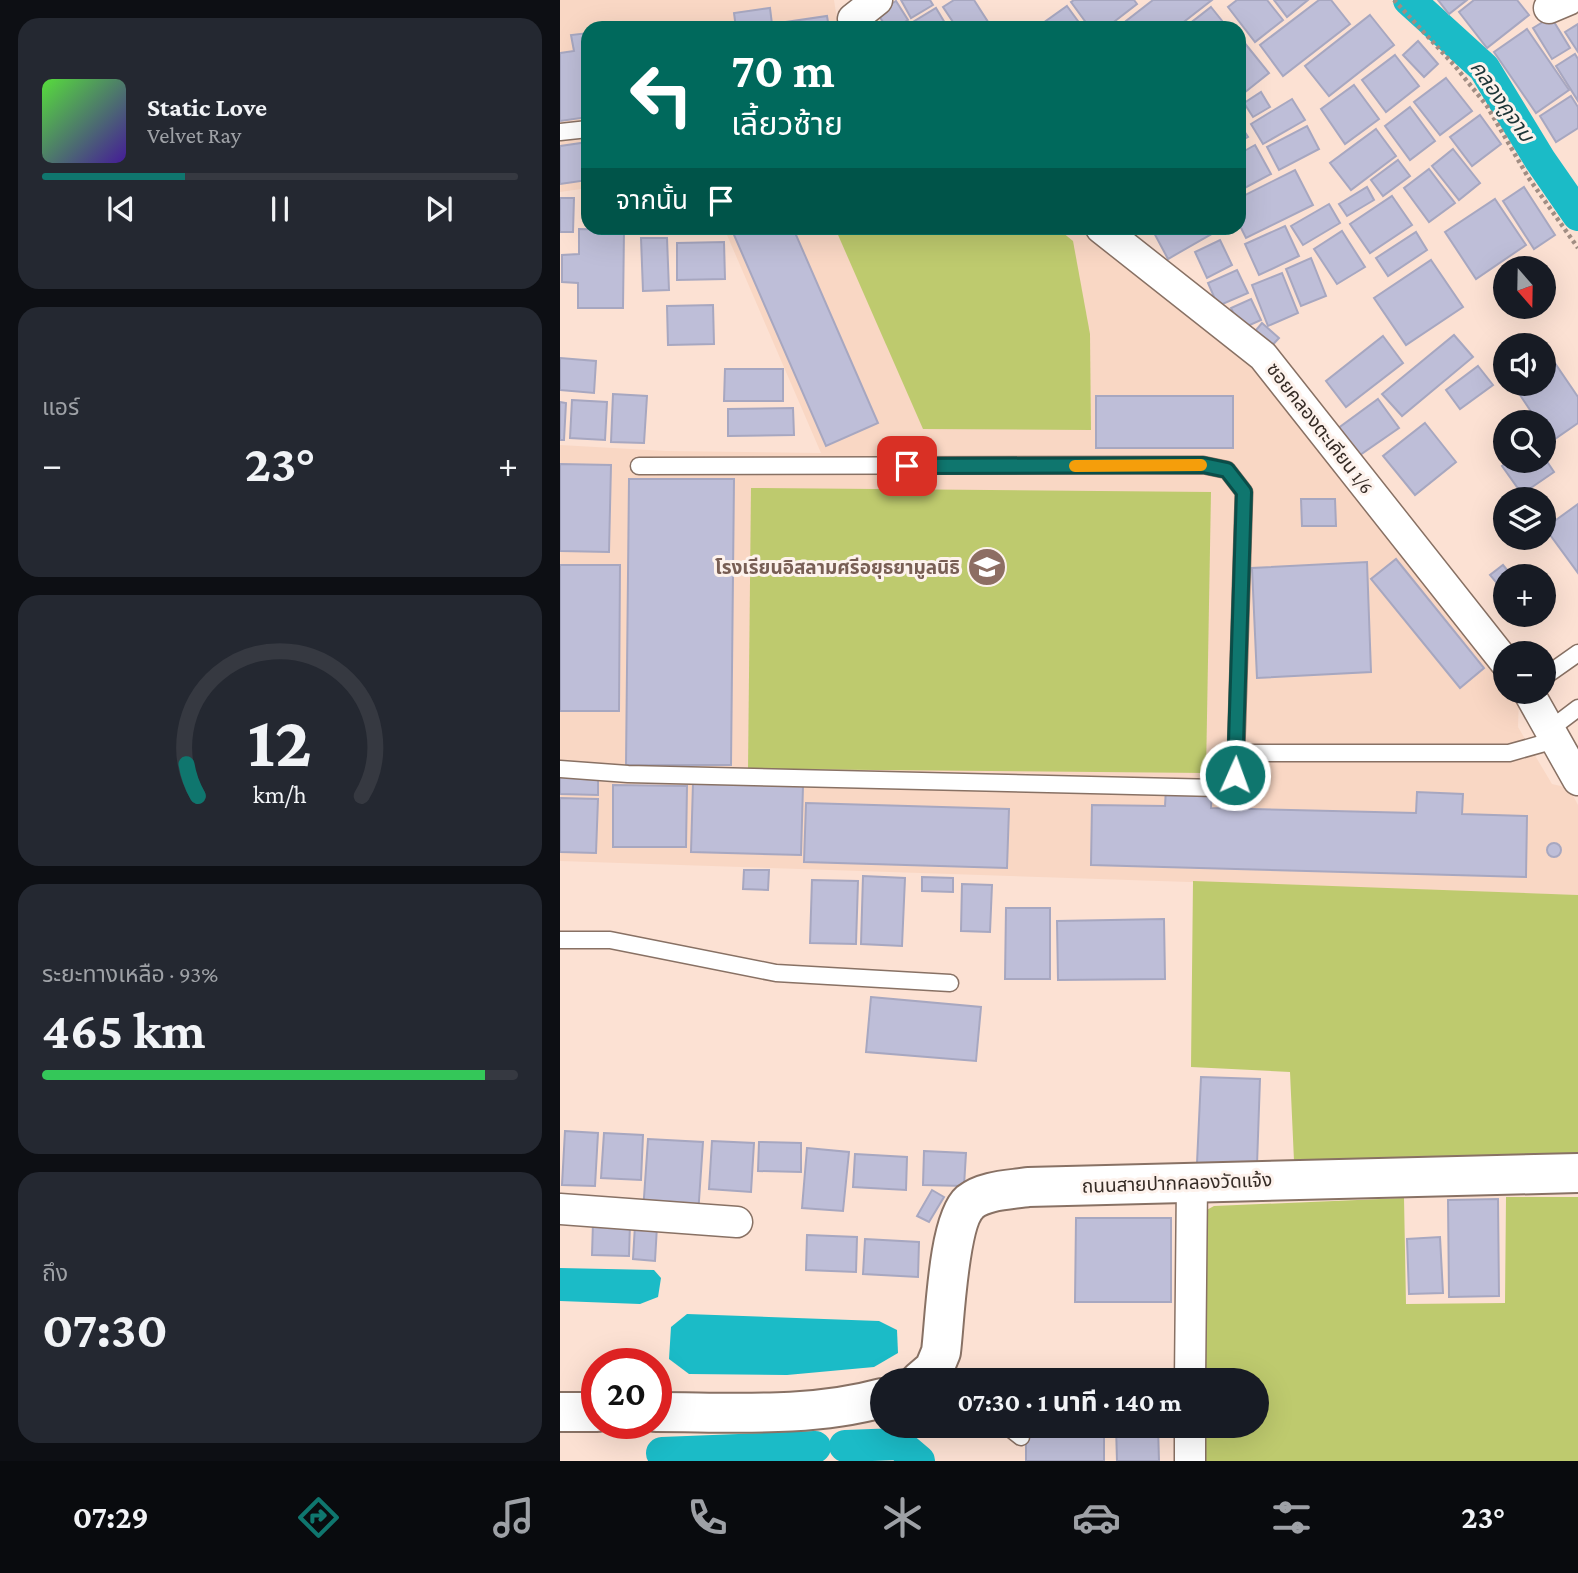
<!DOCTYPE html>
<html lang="th">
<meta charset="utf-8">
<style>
:root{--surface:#171b24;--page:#242831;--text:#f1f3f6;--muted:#9ea1a6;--line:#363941;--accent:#0f766e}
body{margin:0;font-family:"Crimson Pro","Noto Sans Thai",serif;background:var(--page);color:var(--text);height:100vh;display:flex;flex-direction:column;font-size:26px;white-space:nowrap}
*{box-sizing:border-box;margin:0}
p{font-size:23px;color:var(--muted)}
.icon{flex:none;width:38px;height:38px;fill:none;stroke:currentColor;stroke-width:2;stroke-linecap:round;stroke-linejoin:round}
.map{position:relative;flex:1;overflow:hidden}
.sheet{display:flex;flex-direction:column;gap:18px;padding:18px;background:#0d0f14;width:560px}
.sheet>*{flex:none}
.hud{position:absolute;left:21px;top:21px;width:665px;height:214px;border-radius:21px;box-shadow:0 7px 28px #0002;background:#00695c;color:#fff;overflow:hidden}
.needle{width:46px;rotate:160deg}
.buttons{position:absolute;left:933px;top:256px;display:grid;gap:14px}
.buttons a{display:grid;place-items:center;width:63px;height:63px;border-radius:50%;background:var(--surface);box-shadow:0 7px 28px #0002;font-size:35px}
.speed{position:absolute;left:21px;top:1348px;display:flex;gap:14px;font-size:35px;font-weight:700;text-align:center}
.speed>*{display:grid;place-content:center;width:91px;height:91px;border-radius:50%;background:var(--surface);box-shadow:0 7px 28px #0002;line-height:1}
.speed .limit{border:10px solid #d22;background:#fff;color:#111}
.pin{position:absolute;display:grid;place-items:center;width:60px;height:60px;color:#fff;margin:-30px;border-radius:14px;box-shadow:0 4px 10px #0006}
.me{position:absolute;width:77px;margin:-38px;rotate:2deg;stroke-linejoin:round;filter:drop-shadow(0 0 5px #0008)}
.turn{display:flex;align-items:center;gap:24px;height:147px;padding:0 35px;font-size:32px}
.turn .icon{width:91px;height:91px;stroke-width:2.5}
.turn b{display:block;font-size:49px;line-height:60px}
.then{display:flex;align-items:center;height:66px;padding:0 35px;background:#0003;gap:14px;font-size:26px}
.big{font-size:52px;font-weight:700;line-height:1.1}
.sheet .widget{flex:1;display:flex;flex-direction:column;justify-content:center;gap:10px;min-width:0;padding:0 24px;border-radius:21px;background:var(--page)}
.sheet .dial{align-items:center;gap:0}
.dial svg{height:182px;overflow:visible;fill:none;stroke:var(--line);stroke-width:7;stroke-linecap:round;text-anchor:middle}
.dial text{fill:var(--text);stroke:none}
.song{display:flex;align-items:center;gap:21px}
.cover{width:84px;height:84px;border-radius:10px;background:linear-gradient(135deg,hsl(110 70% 55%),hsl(260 70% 35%))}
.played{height:7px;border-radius:4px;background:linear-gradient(90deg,var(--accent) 30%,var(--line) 30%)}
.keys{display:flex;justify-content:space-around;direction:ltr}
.heat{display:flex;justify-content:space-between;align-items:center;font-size:38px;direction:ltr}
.charge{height:10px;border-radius:5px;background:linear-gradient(90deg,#34c759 93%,var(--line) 0)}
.trip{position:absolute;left:310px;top:1368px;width:399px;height:70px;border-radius:35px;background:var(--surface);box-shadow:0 7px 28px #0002;font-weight:700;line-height:70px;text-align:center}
.tab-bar{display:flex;height:112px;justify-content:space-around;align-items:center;background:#090b0e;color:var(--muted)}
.tab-bar .icon{width:49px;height:49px}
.tab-bar .current{color:var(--accent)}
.tab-bar b{font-size:32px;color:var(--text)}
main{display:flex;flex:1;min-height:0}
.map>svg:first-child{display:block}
.built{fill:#f9d7c4}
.green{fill:#beca6e}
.water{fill:#1bbbc7}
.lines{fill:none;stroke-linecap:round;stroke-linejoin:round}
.canal{stroke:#1bbbc7;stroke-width:32}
.building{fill:#bebed8;stroke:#a7a7c0;stroke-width:2}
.lane-casing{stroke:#887164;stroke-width:19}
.street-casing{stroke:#887164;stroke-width:33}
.secondary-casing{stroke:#887164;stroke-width:42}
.path{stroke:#a08d83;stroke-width:4.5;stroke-dasharray:3.5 3.5;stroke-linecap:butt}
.lane{stroke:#fff;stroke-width:16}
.street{stroke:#fff;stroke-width:30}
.secondary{stroke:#fff;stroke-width:38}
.route-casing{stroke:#0a4d48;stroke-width:18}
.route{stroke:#0f766e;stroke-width:12}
.slow{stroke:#f59e0b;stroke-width:12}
.labels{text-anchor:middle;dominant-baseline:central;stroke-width:6;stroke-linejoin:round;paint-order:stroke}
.street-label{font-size:19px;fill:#362c26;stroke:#fdf2ec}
.education-label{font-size:19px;font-weight:bold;fill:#785e54;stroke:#fdf2ec;text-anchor:end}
.water-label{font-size:21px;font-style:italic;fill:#1d3537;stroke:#fdf2ec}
</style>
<main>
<section class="sheet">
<div class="widget">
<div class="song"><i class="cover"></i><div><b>Static Love</b><p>Velvet Ray</p></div></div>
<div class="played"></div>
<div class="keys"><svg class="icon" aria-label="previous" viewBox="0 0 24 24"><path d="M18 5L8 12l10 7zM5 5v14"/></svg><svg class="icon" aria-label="pause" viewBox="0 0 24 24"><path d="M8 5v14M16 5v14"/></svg><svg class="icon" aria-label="next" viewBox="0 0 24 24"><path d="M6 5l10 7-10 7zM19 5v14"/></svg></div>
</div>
<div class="widget"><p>แอร์</p>
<div class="heat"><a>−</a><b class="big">23°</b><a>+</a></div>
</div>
<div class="widget dial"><svg viewBox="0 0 100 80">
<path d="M14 69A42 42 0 1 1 86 69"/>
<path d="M14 69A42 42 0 0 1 9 55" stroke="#0f766e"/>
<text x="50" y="56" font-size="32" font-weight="700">12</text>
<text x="50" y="72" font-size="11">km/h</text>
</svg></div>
<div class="widget"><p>ระยะทางเหลือ · 93%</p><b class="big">465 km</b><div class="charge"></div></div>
<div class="widget"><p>ถึง</p><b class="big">07:30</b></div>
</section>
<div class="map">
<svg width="1018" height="1461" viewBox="0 0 1018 1461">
<rect width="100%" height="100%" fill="#fce1d3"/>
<g class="built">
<polygon points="0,0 274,0 276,13 287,28 28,28 28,188 0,192"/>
<polygon points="164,228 524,228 691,366 945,681 945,691 953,691 959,698 958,727 992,784 1009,788 1018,805 1018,895 0,861 0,445 106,451 261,453"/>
</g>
<g class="green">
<polygon points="275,228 497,228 513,241 530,334 531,430 363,429"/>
<polygon points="191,488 651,492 646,773 188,769"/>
<polygon points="633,881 1018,895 1018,1153 734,1161 730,1072 631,1067"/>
<polygon points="946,1197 1018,1197 1018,1461 640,1461 640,1426 696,1426 696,1381 640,1381 641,1213 654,1206 844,1198 846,1304 945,1303"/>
</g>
<g class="water">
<polygon points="0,1268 94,1270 101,1278 98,1297 80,1304 0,1301"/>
<polygon points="127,1314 319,1321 337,1330 338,1353 314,1367 227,1375 129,1374 109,1359 111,1327"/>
</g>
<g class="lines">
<g class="canal">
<polyline points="849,0 924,68 980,160 1018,215"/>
<polyline points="285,1446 339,1444 359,1461"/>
<polyline points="102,1453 255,1447"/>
</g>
</g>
<g class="building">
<polygon points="341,0 370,0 373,5 351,18"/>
<polygon points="394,0 414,0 430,25 425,28 397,28 383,7"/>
<polygon points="514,0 574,0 577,4 546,28 530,28 511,2"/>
<polygon points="593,0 652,0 616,28 571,28 566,21"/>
<polygon points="677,0 707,0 723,20 695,42 668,7"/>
<polygon points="714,0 748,0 727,17"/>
<polygon points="759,0 771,0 790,24 723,76 700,45"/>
<polygon points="878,0 907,0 889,14"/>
<polygon points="914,0 957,0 969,15 927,48 899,12"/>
<polygon points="336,1 348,20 334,28 327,28 317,13"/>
<polygon points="507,6 523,28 476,28"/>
<polygon points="651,7 667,27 624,28"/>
<polygon points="210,8 212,24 267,16 269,28 176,28 174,13"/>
<polygon points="376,8 388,28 343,28"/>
<polygon points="810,15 834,45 769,96 745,66"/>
<polygon points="991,17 1010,48 992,59 973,28"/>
<polygon points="1018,24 1018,52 1005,32"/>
<polygon points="967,29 1009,90 976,113 934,52"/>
<polygon points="28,33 28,117 0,121 0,53 14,51 11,35"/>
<polygon points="679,36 709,73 679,97"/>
<polygon points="858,41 878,64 864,77 843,55"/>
<polygon points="1015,54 1018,59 1018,101 996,66"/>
<polygon points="835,55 859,86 826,112 802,80"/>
<polygon points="886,78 912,111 880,135 854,102"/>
<polygon points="794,85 819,119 785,144 761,109"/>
<polygon points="701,92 710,107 693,117 684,103"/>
<polygon points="1011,96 1018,107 1018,128 996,142 980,116"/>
<polygon points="732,99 745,120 703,144 691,124"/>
<polygon points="850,107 875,141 850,160 825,126"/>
<polygon points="920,115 941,144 912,166 890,137"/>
<polygon points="679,123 688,137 679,142"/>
<polygon points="747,126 759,149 719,170 707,147"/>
<polygon points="816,129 836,156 791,190 770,163"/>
<polygon points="28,142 28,180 0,184 0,146"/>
<polygon points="695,145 711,174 679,191 679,154"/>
<polygon points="893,149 920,183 899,200 872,166"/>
<polygon points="838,160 850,176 823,196 811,180"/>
<polygon points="869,169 895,203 869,222 844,188"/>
<polygon points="735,170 753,205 686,238 679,224 679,198"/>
<polygon points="807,187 814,200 787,216 779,204"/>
<polygon points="964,187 995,235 974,249 943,201"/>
<polygon points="832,196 852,225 810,253 790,224"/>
<polygon points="0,198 14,198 13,232 0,232"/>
<polygon points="935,199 966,245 916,279 885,232"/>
<polygon points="769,204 780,223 743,245 731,226"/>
<polygon points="725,226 739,256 699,275 685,244"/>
<polygon points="99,228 141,228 141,230 99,231"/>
<polygon points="171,228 233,228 318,423 266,446"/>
<polygon points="599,228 653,228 655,232 608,259 593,231"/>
<polygon points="19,229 64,230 63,308 18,308 18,283 2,282 2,255 19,254"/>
<polygon points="782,231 805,267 777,284 754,249"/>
<polygon points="856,232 867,250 828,276 816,258"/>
<polygon points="81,238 107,238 109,290 83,291"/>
<polygon points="660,240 672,265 647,278 635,252"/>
<polygon points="164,242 165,279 117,280 117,243"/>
<polygon points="751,258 766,296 741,306 726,269"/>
<polygon points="871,260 903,307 846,345 814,298"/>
<polygon points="677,270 688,293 658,306 648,283"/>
<polygon points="722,273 738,313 708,326 692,285"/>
<polygon points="691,299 701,320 681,329 671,308"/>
<polygon points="153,305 154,344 108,345 107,306"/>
<polygon points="702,323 719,338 708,350 691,336"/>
<polygon points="894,335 913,357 842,416 822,394"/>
<polygon points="823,336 843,363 786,407 766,381"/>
<polygon points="984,347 1018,397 1018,423 992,441 984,429 984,422 978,422 952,383 984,383"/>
<polygon points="0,358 36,361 34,393 0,390"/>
<polygon points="918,366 933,385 900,409 886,390"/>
<polygon points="165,369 223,369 223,401 164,401"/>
<polygon points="53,394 87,396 84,443 51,442"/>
<rect x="536" y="396" width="137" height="52"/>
<polygon points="818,399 839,428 797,457 777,429"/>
<polygon points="12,400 47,402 45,440 10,438"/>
<polygon points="0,402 6,403 4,440 0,440"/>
<polygon points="233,408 234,435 168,436 168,409"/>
<polygon points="865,423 896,462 855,495 823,456"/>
<polygon points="984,457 994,472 962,494 942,466 950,460 984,460"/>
<polygon points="0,464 51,465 49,552 0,551"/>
<polygon points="69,479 174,479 171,765 66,765"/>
<polygon points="741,499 775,499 776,526 742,526"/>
<polygon points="1018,504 1018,573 985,528"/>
<polygon points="836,559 924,668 900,688 811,579"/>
<polygon points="807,562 811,672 697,678 692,568"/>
<polygon points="0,565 60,565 59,711 0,711"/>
<polygon points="943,565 952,576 945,576 945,593 930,575"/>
<polygon points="0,775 38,777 38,795 0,794"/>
<polygon points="133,783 243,786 241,855 131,852"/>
<polygon points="53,785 127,786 126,847 53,847"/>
<polygon points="606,788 652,788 651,808 856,813 857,792 903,794 902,814 967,816 966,877 531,865 532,805 605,806"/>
<polygon points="0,798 38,799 36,853 0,852"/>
<polygon points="246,803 449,809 447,868 244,862"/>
<circle cx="994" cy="850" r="7"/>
<polygon points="184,870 209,870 208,890 183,889"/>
<polygon points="303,876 345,878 342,946 301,944"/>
<polygon points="362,877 393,878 393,892 362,891"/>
<polygon points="252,880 298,881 296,944 250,943"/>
<polygon points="402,884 432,885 430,932 401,931"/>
<polygon points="446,908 490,908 490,979 445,979"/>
<polygon points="604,919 605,979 498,980 497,921"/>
<polygon points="311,997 421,1007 416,1061 306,1052"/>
<polygon points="641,1077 700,1079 697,1165 637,1163"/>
<polygon points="5,1131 38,1133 35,1186 2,1185"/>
<polygon points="44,1133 83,1135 81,1180 41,1178"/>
<polygon points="88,1139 143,1142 138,1215 83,1212"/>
<polygon points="152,1141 194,1143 191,1192 149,1189"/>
<polygon points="199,1142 241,1143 241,1172 198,1171"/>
<polygon points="247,1148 289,1152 283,1211 242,1208"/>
<polygon points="364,1151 406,1153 404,1186 363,1185"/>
<polygon points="295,1154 347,1157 346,1190 293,1187"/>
<polygon points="372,1190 384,1197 369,1222 357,1216"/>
<polygon points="938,1199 939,1296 889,1297 888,1200"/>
<polygon points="516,1218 611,1218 611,1302 515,1302"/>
<polygon points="33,1222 70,1223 69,1256 32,1255"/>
<polygon points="75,1225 97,1226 95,1261 73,1259"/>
<polygon points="247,1235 297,1237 296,1272 246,1270"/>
<polygon points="880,1237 883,1293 849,1294 847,1239"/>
<polygon points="305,1239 359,1242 358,1277 303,1274"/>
<rect x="466" y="1426" width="78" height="35"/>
<polygon points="556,1426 598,1426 599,1461 557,1461"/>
</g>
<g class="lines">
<defs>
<g id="lane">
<polyline points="0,132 28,129"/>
<polyline points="79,466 643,465 667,470 684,492 676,753"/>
<polyline points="984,677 1018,653"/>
<polyline points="989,730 1018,708"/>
<polyline points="0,769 68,774 658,788 669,785 675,775 676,753 949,753 995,740"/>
<polyline points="0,940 50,940 216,973 390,983"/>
<polyline points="447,1426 461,1437"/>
</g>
<g id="street">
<polyline points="989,8 1008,0"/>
<polyline points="299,28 293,19 317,0"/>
<polyline points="541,228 703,356 945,662"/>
<polyline points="968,691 1018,780"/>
<polyline points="0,1209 177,1222"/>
<polyline points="630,1381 632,1182"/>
<polyline points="630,1461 630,1426"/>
</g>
<g id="secondary">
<path d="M360 1381 374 1369 381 1352C385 1320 388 1221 410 1202 425 1190 450 1190 468 1187L1018 1173"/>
<polyline points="0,1412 37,1412"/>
<path d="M96 1412C171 1412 249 1418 322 1398"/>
</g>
</defs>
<use href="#lane" class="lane-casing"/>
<use href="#street" class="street-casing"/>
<use href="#secondary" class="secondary-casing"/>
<polyline class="path" points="834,0 895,66 927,106 968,177 1018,248"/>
<use href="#lane" class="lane"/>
<use href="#street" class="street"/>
<use href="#secondary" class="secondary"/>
</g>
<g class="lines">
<defs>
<polyline id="route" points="347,466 643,465 667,470 684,492 675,775"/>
</defs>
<use href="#route" class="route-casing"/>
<use href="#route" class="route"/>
<polyline class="slow" points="515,466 641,465"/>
</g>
<defs>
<symbol id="school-disc" viewBox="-11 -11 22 22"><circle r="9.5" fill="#8d6e63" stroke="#fdf2ec"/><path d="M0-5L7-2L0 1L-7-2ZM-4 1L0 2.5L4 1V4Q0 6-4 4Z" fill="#fff"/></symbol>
</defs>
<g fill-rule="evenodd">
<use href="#school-disc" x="405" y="545" width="44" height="44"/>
</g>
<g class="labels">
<g class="street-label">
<text transform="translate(760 428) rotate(52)">ซอยคลองตะเคียน 1/6</text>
<text transform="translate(617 1183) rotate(-2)">ถนนสายปากคลองวัดแจ้ง</text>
</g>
<g class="education-label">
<text x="400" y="567">โรงเรียนอิสลามศรีอยุธยามูลนิธิ</text>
</g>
<g class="water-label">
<text transform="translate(942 101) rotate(55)">คลองคูจาม</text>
</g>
</g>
</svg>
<div class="buttons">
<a><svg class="needle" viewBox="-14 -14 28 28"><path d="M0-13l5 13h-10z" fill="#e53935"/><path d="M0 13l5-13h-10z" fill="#9ea1a6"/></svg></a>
<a><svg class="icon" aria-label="sound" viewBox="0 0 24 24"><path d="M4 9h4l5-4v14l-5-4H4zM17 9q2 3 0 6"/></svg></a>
<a><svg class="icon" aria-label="search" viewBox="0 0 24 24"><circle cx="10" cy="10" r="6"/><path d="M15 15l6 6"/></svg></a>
<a><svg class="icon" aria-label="layers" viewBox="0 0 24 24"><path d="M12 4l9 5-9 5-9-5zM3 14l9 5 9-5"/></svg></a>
<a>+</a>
<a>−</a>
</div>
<div class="speed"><div class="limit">20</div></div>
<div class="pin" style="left:347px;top:466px;background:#d93025"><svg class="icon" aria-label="arrive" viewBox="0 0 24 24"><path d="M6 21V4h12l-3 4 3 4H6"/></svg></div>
<svg class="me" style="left:675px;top:775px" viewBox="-20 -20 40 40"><circle r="17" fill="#0f766e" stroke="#fff" stroke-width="3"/><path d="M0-11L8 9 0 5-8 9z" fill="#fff"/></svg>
<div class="trip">07:30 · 1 นาที · 140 m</div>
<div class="hud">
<div class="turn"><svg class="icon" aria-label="left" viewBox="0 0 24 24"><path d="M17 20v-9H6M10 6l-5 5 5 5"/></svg><div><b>70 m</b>เลี้ยวซ้าย</div></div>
<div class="then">จากนั้น<svg class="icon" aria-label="arrive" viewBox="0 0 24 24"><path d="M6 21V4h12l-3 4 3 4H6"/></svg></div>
</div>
</div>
</main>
<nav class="tab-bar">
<b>07:29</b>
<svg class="icon current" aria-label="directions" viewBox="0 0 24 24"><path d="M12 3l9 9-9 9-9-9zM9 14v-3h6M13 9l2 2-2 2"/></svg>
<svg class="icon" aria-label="music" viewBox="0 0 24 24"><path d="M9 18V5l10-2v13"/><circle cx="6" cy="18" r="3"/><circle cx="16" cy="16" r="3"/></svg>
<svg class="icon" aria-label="phone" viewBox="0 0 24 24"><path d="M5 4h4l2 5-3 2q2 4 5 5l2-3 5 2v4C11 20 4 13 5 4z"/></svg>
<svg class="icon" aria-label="climate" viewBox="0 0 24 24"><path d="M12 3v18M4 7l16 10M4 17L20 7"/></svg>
<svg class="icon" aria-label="car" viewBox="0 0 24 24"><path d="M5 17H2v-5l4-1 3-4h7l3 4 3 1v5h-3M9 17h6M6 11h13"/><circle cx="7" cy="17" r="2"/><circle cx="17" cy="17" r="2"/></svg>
<svg class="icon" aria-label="filters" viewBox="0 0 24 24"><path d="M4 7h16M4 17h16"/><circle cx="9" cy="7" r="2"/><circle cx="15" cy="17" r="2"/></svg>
<b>23°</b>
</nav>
